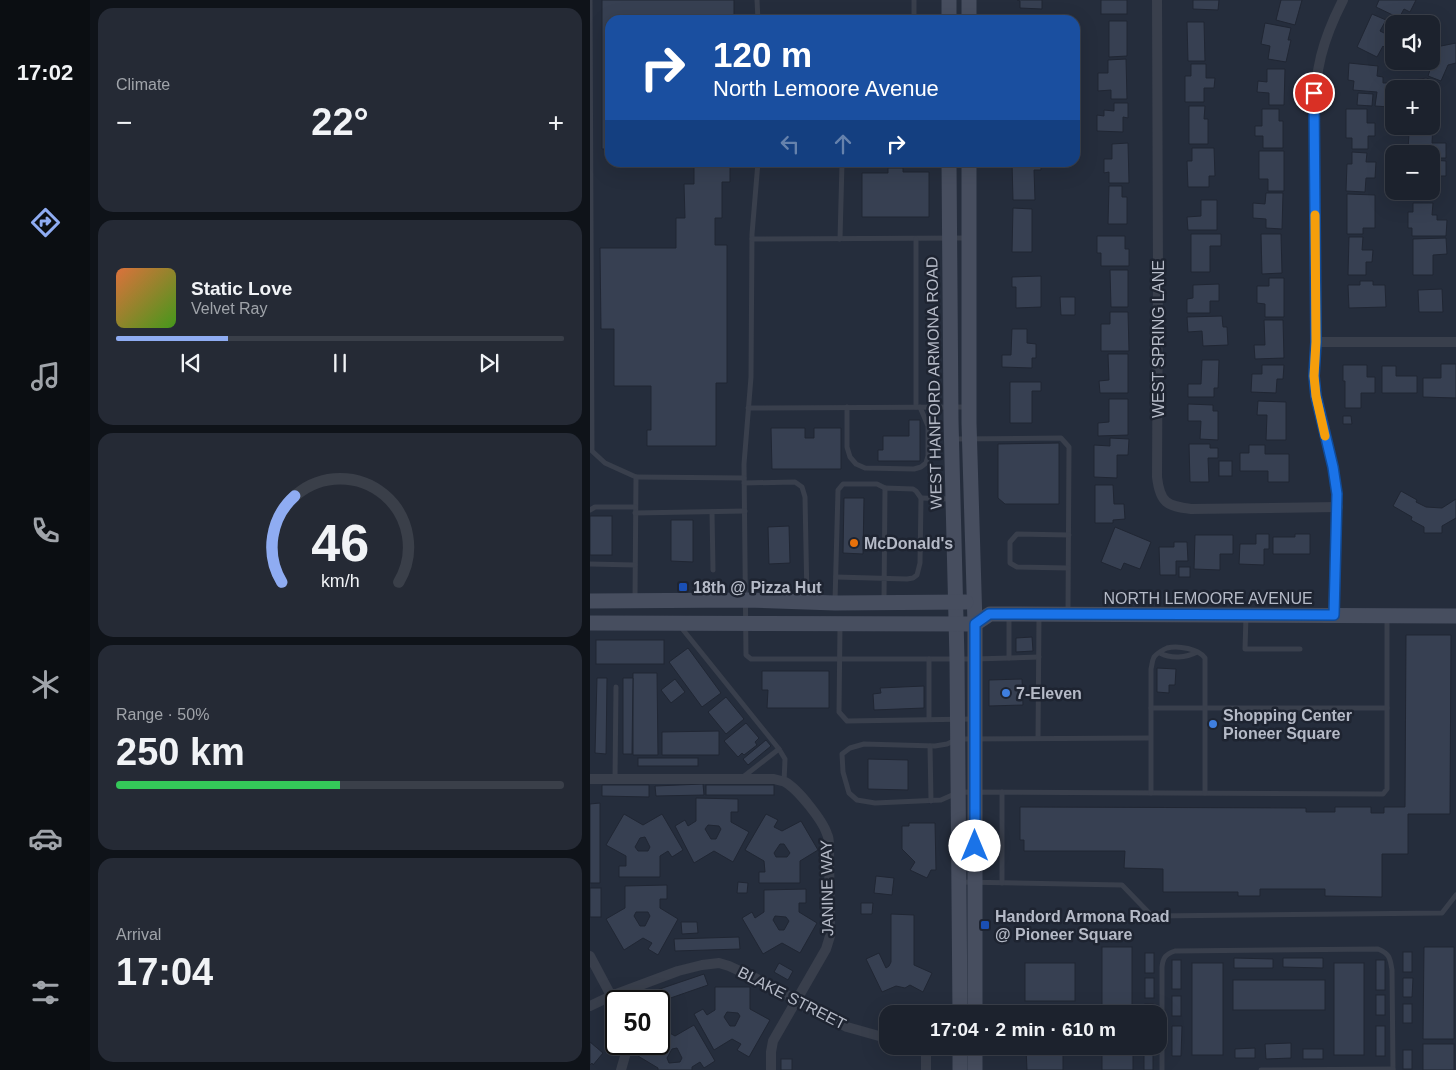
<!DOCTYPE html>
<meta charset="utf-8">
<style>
:root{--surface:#1c222d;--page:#252a35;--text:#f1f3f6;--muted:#a0a4aa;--line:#3a3f49;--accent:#8facf2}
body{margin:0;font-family:Arial,sans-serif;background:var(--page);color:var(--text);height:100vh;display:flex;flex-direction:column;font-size:19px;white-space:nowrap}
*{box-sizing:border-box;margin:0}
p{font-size:16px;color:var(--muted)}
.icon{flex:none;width:28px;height:28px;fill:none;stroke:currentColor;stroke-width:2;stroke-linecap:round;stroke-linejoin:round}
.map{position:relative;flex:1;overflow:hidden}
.drawer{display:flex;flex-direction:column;gap:8px;padding:8px;background:#0f1319;width:500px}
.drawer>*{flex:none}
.banner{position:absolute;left:15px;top:15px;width:475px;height:152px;border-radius:15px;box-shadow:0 5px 20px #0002,0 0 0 1px var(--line);background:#1a4fa0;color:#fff;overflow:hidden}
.fabs{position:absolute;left:795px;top:15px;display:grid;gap:10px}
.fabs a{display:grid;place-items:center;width:55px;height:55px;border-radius:10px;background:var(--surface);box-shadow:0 5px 20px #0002,0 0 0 1px var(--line);font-size:25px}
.speed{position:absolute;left:15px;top:990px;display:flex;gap:10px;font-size:25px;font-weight:700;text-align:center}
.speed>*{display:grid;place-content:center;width:65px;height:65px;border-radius:50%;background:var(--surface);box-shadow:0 5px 20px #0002,0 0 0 1px var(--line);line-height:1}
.speed .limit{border:2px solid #111;border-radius:8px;background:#fff;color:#111}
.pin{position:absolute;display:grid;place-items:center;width:42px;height:42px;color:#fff;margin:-21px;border:2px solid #fff;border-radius:50%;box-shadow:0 1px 5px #0007}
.me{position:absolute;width:55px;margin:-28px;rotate:0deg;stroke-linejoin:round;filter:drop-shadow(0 0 4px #0008)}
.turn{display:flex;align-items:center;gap:18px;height:105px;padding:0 25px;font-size:22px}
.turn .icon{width:65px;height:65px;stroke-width:2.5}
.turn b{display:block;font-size:35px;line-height:42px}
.lanes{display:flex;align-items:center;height:48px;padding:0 25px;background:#0003;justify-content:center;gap:25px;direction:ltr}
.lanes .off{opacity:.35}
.big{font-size:38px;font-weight:800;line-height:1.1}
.drawer .card{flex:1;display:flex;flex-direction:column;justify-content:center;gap:8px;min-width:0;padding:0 18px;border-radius:15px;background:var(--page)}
.drawer .dial{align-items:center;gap:0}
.dial svg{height:130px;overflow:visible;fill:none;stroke:var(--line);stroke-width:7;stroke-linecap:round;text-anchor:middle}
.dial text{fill:var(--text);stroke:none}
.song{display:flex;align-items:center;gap:15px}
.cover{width:60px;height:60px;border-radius:8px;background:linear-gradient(135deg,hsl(20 70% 55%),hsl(100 70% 35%))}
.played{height:5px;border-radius:2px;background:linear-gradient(90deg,var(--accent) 25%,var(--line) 25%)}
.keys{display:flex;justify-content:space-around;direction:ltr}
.heat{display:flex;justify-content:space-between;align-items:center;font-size:28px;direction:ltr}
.charge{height:8px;border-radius:4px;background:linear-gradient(90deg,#34c759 50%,var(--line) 0)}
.trip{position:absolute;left:289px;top:1005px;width:288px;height:50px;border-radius:15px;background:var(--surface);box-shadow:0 5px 20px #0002,0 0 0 1px var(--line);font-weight:800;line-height:50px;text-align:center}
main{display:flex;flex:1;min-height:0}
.menu{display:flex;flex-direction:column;width:90px;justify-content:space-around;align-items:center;background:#0b0e12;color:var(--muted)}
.menu .icon{width:35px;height:35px}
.menu .active{color:var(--accent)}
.menu b{font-size:22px;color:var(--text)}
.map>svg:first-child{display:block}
.building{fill:#374052;stroke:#202633;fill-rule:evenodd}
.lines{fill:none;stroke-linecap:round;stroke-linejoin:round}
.service{stroke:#393f4c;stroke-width:5}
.minor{stroke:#393f4c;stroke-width:10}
.secondary{stroke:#474e5f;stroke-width:15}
.route-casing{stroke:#114b97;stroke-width:12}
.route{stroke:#1a73e8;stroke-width:9}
.slow{stroke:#f59e0b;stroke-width:9}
.food-dot{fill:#e8710a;stroke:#1e2431;stroke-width:2}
.transit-dot{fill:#1a4fb4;stroke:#1e2431;stroke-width:2}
.shop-dot{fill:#3f7fe0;stroke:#1e2431;stroke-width:2}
.labels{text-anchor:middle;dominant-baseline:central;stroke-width:5;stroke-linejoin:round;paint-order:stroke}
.street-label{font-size:16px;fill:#b5bac7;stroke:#1e2431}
.poi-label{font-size:16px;font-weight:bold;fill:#b5bac7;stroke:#1e2431;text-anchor:start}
</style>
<main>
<nav class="menu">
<b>17:02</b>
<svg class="icon active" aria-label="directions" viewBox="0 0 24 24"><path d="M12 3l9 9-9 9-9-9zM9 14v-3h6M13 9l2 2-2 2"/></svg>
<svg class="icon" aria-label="music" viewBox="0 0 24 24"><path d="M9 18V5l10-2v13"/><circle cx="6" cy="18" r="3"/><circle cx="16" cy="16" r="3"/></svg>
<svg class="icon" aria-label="phone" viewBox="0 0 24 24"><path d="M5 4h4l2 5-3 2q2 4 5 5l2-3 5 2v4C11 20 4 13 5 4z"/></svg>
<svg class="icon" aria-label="climate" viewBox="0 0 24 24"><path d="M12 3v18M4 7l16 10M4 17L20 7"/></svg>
<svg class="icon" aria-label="car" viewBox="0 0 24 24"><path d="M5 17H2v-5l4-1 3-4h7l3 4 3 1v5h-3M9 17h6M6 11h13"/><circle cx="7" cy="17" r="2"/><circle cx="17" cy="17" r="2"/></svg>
<svg class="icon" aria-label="filters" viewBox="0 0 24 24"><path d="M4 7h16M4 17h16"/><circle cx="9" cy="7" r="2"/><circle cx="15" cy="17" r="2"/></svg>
</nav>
<section class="drawer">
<div class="card"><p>Climate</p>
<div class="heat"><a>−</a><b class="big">22°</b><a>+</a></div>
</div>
<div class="card">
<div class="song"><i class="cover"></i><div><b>Static Love</b><p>Velvet Ray</p></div></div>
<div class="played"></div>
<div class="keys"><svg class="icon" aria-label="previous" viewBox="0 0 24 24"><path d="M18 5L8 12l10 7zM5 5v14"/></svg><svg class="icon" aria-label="pause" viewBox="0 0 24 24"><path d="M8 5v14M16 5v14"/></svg><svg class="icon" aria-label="next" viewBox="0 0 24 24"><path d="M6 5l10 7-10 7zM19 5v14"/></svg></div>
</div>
<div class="card dial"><svg viewBox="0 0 100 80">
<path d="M14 69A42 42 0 1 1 86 69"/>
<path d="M14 69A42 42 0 0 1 22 16" stroke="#8facf2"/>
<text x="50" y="56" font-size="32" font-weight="700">46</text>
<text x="50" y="72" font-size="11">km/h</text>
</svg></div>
<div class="card"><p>Range · 50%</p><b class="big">250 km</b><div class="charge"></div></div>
<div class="card"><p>Arrival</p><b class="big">17:04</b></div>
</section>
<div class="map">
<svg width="866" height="1070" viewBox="0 0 866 1070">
<rect width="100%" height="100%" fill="#252d3c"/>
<g class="building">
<polygon points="12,0 144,0 144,20 20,20 20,149 12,149"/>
<polygon points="427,0 452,0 452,9 430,8 430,1"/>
<rect x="511" y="0" width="26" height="14"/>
<polygon points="603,0 629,0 628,10 603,9"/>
<polygon points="691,0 712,0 705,25 686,20"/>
<polygon points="789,0 826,0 820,12 814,9 809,18 786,7"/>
<polygon points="782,14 796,20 790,31 800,36 794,47 793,46 787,57 767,47"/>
<polygon points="519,21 537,21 537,56 519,57"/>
<polygon points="597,22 614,22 615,61 598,61"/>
<polygon points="675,23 701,28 698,40 701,40 696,62 678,59 680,46 671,44"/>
<polygon points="866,43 866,63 858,65 851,81 838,76 843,61 841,48"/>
<polygon points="536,59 537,99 521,99 521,90 508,91 508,73 518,73 518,60"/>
<polygon points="759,63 788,66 787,76 793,77 793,83 802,83 800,107 785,106 787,92 763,90 764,81 758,80"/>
<polygon points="601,64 616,64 616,78 625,78 624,88 614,88 614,102 595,102 595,76 601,76"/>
<polygon points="677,69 695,69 694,105 679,105 679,93 667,92 668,81 677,82"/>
<polygon points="836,78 850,83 845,98 841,97 841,89 814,89 813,82"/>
<polygon points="768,93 783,94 782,106 767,105"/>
<polygon points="524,103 538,103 538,118 533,117 533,132 507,131 507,115 514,116 514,110 524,111"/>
<polygon points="599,106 615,106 614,119 618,119 618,144 599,144"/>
<polygon points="672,109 689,109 689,121 693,121 693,148 673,148 673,136 665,136 665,126 672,126"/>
<polygon points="756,109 777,109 777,123 785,123 785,136 778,136 778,149 762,149 762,138 756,138"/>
<polygon points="841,124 843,124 842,143 856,143 856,158 841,158 841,154 823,154 823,151 818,150 819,133 823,133 823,126 841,126"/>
<polygon points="538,143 539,183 519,183 519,172 514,173 514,159 522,159 522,144"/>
<polygon points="602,148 624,148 625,176 619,176 619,187 598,187 597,161 602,161"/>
<polygon points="669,151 694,151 694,191 678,191 678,179 669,179"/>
<polygon points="762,152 777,153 776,162 786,162 785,178 776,178 775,192 756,191 757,164 762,164"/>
<polygon points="841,160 856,161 856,176 843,176 843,197 823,196 823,191 841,191"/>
<polygon points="104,162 140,162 140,182 132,182 132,218 125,218 125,245 137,245 137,383 126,383 126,446 57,446 57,430 61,430 61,386 24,386 24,329 11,329 10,248 86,248 86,218 95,218 94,184 104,184"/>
<polygon points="422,162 451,162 451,170 444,170 445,200 423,200"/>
<polygon points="298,168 313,168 313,172 339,172 339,217 272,217 272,173 298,173"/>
<polygon points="519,186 532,186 532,197 537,197 537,224 518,224"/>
<polygon points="676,193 693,193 692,229 676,228 676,219 663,218 663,203 675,204"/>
<polygon points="757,194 785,195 785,228 773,228 773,234 757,234"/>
<polygon points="611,200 627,200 627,230 598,230 597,217 611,216"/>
<polygon points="823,203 843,203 842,215 847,215 847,220 857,220 856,236 822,236 822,228 818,228 818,212 823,212"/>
<polygon points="423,208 442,209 442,252 422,252"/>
<polygon points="601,234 631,234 631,246 620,246 620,272 601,272"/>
<polygon points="671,234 691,234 692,273 672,274"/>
<polygon points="507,236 535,236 535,249 539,249 539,266 511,266 511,253 507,253"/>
<polygon points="759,237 773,237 772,250 783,250 782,262 776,262 776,275 758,275"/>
<polygon points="856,238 857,254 843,255 843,275 823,275 823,239"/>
<polygon points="520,270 538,270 538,307 521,307"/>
<polygon points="451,276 451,307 426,308 426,287 422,287 422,277"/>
<polygon points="679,278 694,278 694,317 675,317 675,304 667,303 667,286 679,286"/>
<polygon points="770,281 783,281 783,285 795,285 796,307 759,308 758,285 770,285"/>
<polygon points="629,284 629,301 620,301 620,313 597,313 597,299 603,298 603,285"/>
<polygon points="852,289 853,312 829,312 828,290"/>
<polygon points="470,297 485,297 485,315 471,315"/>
<polygon points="520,312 538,312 539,351 511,351 511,324 520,324"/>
<polygon points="632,316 633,327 637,327 638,345 613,346 612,331 598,332 597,317"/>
<polygon points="674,320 693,320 694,358 665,359 664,345 675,345"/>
<polygon points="422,329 437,329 437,343 446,344 446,358 442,358 442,368 412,367 412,355 421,355"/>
<polygon points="518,354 538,354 538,393 510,393 509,381 519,380"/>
<polygon points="612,360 629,360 628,388 624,388 624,397 598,397 598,384 611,384"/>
<polygon points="851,364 866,364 866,398 833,397 833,378 851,378"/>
<polygon points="672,365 694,365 693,379 687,379 686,393 661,392 662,374 672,374"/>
<polygon points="753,365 777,365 777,377 785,377 785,393 771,393 771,408 755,408 755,381 753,381"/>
<polygon points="792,366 806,366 806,376 827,376 827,393 792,393"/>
<polygon points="420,382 451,382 451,391 442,391 442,423 420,423"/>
<polygon points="519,399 538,399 538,435 508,436 508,423 519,422"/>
<polygon points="668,401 696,402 696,440 676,440 677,415 667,415"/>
<polygon points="598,404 623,405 623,411 628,411 628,440 610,439 611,421 598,421"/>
<polygon points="753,416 761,416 762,424 753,424"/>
<polygon points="319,420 330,420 330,461 288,461 288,450 293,450 293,436 319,436"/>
<polygon points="181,428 215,428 215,438 224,438 224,428 251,428 251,469 182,469"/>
<polygon points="520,438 539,439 538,455 527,455 527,478 504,477 504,445 520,446"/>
<polygon points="469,443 469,504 415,504 408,498 408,444"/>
<polygon points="599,444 620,444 620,448 628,448 628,458 618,458 619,482 600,482"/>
<polygon points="659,445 675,445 675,454 699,454 699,482 678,482 678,471 650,471 650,453 659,453"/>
<rect x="629" y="461" width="13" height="15"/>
<polygon points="505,485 523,485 524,504 534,504 535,519 523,520 523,523 505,523"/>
<polygon points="811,491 827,500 826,502 836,507 852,508 866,499 866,518 852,526 852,533 834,533 834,527 821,520 822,517 803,506"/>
<polygon points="254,498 274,498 273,554 253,553"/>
<rect x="0" y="516" width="22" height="39"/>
<polygon points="81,520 103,520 103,562 81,561"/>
<polygon points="199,526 200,563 179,564 178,527"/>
<polygon points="525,527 561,542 550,569 534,563 531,570 511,562"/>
<polygon points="666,534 679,534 679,549 674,549 674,565 649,564 650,544 666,544"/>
<polygon points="705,534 720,534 720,554 683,554 683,537 705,537"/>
<polygon points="605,535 643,535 643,554 630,554 630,570 604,569"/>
<polygon points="584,542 597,542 598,561 586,561 586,575 570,575 569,547 584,547"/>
<rect x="589" y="567" width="11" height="10"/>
<polygon points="816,635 861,635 860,814 818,814 818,854 792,854 792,897 735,896 735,889 670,889 670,896 648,896 648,892 573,892 573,869 534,868 535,851 434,851 434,840 430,840 430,807 716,808 716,812 745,812 745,807 781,807 781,813 794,813 794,807 815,807"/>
<polygon points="442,637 443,651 426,652 426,638"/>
<rect x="6" y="640" width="68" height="24"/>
<polygon points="98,648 131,693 112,707 79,662"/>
<polygon points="567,668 586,669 585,685 579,685 579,693 567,692"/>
<polygon points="172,671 239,671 239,708 177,708 178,690 172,690"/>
<polygon points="43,673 67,673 68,755 43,755"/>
<polygon points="7,678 17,678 16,754 5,753"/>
<polygon points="33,678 43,678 42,754 33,754"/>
<polygon points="85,679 95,692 81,703 71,690"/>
<polygon points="432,679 433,705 399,706 399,680"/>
<polygon points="334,686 334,708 284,710 283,694 291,693 290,688"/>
<polygon points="136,697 154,719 136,734 118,712"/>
<polygon points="156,723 169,738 165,742 167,745 154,755 152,753 148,757 134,741"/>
<polygon points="129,731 129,755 72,755 72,732"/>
<polygon points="176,740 181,746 158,765 153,759"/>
<rect x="48" y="758" width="60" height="8"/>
<polygon points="278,759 318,760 318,790 278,789"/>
<polygon points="113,784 114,795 66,796 65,786"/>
<polygon points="12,785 59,785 59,797 12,796"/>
<rect x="116" y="785" width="68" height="10"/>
<path d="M106 798 148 799V812H141V822L159 832 143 862 124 851 104 863 85 826 95 820 98 826 106 821ZM118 825 129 826 131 829 126 839H121L115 829Z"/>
<polygon points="10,803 10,883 0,883 0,804"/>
<path d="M34 814 53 825 72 814 93 850 82 857 78 851 70 856V877H29V866H36V856L16 845ZM55 837 60 847 58 851H48L45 847 50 838Z"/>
<path d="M176 814 188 820 184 827 192 831 211 821 228 850 210 861V883H169V872H175L174 861 155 850ZM190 844H194L200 853 197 857H186L184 853Z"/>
<polygon points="319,823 345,823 346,870 341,870 337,878 320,870 325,862 312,849 312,826 319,826"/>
<polygon points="286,876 304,878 302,895 284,893"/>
<polygon points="148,882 158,883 157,893 147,893"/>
<path d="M77 885V899H70V908L88 919 68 955 58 949 62 943 53 938 34 950 16 919 35 908V886ZM46 912H58L60 916 55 926H50L44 916Z"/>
<rect x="0" y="888" width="11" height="29"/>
<path d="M216 889V903H209V912L227 923 210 953 192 943 173 954 152 918 162 912 165 918 174 912V890ZM185 916 196 917 199 921 194 930H189L183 920Z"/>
<polygon points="271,903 283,903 282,914 271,914"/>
<polygon points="301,914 324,915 324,965 342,973 333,992 320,985 315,988 306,986 292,992 276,959 289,953 296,968 299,966 301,962"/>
<polygon points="91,922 107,922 108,933 92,934"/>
<polygon points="149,937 150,949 85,951 84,939"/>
<rect x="512" y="947" width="30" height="67"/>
<polygon points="834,947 864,947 864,1039 833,1039"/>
<rect x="813" y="952" width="9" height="20"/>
<rect x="555" y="953" width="9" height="20"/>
<polygon points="644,958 683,959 683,968 644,968"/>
<polygon points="693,958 733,958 733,968 693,967"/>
<rect x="582" y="960" width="9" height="29"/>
<rect x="786" y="960" width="9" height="30"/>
<polygon points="189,963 203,971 198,980 184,972"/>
<rect x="435" y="963" width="50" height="38"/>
<rect x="602" y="963" width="31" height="92"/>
<rect x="744" y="963" width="30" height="92"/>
<polygon points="114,974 118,985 69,1002 51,1001 49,996"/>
<rect x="555" y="978" width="9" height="20"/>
<polygon points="813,978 823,978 822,997 813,997"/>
<rect x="643" y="980" width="92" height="30"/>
<path d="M125 987H160V1009L180 1020 159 1057 147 1050 151 1044 142 1039 124 1050 104 1014 113 1009 117 1015 125 1010ZM137 1012 148 1013 150 1016 145 1026H140L134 1017Z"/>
<rect x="786" y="995" width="9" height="20"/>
<rect x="582" y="996" width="9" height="20"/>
<rect x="555" y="1004" width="8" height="10"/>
<rect x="813" y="1004" width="9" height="19"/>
<path d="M104 1025 125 1061 114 1068 110 1062 102 1067V1070H68V1068L48 1056 55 1044H69V1027L85 1036ZM87 1048 92 1058 90 1062 79 1063 77 1058 82 1049Z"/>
<polygon points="582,1026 592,1026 591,1056 582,1056"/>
<rect x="786" y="1026" width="9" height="30"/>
<polygon points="0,1042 13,1053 3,1065 2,1063 0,1065"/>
<polygon points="701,1043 701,1058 676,1059 675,1044"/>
<rect x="833" y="1044" width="31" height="26"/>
<rect x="512" y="1046" width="31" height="24"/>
<polygon points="436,1048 473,1048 473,1070 437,1070"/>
<polygon points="665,1048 665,1058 645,1058 645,1049"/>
<rect x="713" y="1049" width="20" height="10"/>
<rect x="554" y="1050" width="9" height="20"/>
<rect x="813" y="1050" width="9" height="19"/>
<rect x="191" y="1059" width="11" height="11"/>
</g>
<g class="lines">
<g class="service">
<polyline points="0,0 2,451 15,463 46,477 45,599"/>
<polyline points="167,0 168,20"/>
<polyline points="324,0 324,20"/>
<polyline points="168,162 162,234 161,377 154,464 156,655 161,659 385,659 449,657"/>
<polyline points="168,163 318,162"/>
<polyline points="162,239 376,238"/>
<polyline points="250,239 252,163"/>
<polyline points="326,239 326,407"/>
<polyline points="257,407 257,447 260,457 266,464 275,468 324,469 331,467 336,463 338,456 338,426 330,407"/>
<polyline points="158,408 376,407"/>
<polyline points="364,439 471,438 479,447 478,612"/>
<polyline points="46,477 154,478"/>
<polyline points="154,483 205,482 212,487 215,497 217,599"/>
<polyline points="331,498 360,499"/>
<polyline points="0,510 5,507 45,507"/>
<polyline points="122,512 123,570"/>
<polyline points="45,513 155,511"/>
<polyline points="0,564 45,565"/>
<polyline points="478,568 427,567 420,563 420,542 427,534 479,535"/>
<polyline points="246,577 317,579 323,578 327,575 330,563 331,498 326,491 323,489 295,488 294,600"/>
<polyline points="245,601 248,490 253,484 287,484 295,488"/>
<polyline points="656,616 655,649 710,649"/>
<polyline points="419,617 419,658"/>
<polyline points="90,626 189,749 195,759 194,782"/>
<polyline points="250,626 249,712 257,721 383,719"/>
<path d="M570 653C581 659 596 658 607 652"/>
<polyline points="339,659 339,719"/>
<polyline points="561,708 797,708"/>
<polyline points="448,738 449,616"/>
<polyline points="560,738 368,739 357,744 345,746 274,744 260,748 252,754 253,772 259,793 267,800 285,803 351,800 369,792 793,794 797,789 797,619"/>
<polyline points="340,746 341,801"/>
<polyline points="153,777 189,749"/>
<polyline points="25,779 26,687"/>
<path d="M561 793V669C562 665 562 661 564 657 566 654 574 649 577 648 588 645 609 649 615 658V793"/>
<polyline points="370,882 532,885 562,916 852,913 866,895"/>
<polyline points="412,883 412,792"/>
<path d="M572 1070V967C573 957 576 954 585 951L788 949C800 954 800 958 802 970L803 1070"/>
<polyline points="671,1070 803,1069"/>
</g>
<g class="minor">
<path d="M567 0 568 276 567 477C570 503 577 506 601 509L748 507"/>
<polyline points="726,342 866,342"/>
<path d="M743 615 747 494 743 467 726 396 724 376 726 342 724 116C725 70 732 41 753 0"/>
<path d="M0 779H184C188 780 192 781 195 782 208 789 233 821 237 834 239 838 239 842 239 846L240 936 236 949 183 1041 181 1052V1070"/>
<polyline points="0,956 26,1005"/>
<polyline points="0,1006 21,996 88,971 112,965 129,963 139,966 165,978 257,1027 289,1036 298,1036"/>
<polyline points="336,1046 336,1070"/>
<polyline points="31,1070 35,1056 36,1044"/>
</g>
<g class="secondary">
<polyline points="379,0 379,20"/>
<polyline points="359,20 359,0"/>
<polyline points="359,162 361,420 367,659 370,1014"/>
<polyline points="379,162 379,423 385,624 385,1014"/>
<polyline points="0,601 156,600 245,603 376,602"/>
<polyline points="0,623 385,624 400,614 866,616"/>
<polyline points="385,1046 385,1070"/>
<polyline points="370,1070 370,1046"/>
</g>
</g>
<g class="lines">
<defs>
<polyline id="route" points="385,846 385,624 399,614 744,615 747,494 743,467 726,396 724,376 726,342 724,93"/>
</defs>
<use href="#route" class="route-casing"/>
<use href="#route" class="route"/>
<polyline class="slow" points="725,215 726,342 724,376 726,396 735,436"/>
</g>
<circle class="food-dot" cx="264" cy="543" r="5"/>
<g class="transit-dot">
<rect x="88" y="582" width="10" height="10" rx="2.5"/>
<rect x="390" y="920" width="10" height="10" rx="2.5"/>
</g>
<g class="shop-dot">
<circle cx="416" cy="693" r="5"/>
<circle cx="623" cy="724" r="5"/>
</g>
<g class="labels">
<g class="street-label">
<text transform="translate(568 339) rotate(-90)">WEST SPRING LANE</text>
<text transform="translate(344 383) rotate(-91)">WEST HANFORD ARMONA ROAD</text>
<text x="618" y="598">NORTH LEMOORE AVENUE</text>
<text transform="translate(237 888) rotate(-91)">JANINE WAY</text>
<text transform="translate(202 998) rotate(27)">BLAKE STREET</text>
</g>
<g class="poi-label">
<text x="274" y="543">McDonald's</text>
<text x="103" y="587">18th @ Pizza Hut</text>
<text x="426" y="693">7-Eleven</text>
<text x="633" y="715">Shopping Center<tspan x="633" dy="18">Pioneer Square</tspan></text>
<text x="405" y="916">Handord Armona Road<tspan x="405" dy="18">@ Pioneer Square</tspan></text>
</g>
</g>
</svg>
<div class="fabs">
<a><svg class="icon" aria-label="sound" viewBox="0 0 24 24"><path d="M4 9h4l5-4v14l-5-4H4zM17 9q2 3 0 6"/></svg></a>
<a>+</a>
<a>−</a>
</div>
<div class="speed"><div class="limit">50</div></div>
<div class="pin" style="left:724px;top:93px;background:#d93025"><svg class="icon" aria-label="arrive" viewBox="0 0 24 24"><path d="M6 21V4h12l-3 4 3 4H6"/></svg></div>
<svg class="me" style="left:385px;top:846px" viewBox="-20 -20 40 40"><circle r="19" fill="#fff"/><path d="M0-13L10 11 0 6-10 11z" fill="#1a73e8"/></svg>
<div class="trip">17:04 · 2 min · 610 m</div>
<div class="banner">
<div class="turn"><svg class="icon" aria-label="right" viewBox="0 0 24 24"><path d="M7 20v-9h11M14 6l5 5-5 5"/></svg><div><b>120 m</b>North Lemoore Avenue</div></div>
<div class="lanes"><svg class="icon off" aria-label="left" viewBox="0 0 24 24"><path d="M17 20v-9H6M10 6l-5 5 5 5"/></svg><svg class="icon off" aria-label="ahead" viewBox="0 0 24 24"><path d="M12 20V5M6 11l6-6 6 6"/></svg><svg class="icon" aria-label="right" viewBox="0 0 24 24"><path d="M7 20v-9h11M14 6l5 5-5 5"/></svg></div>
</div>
</div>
</main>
